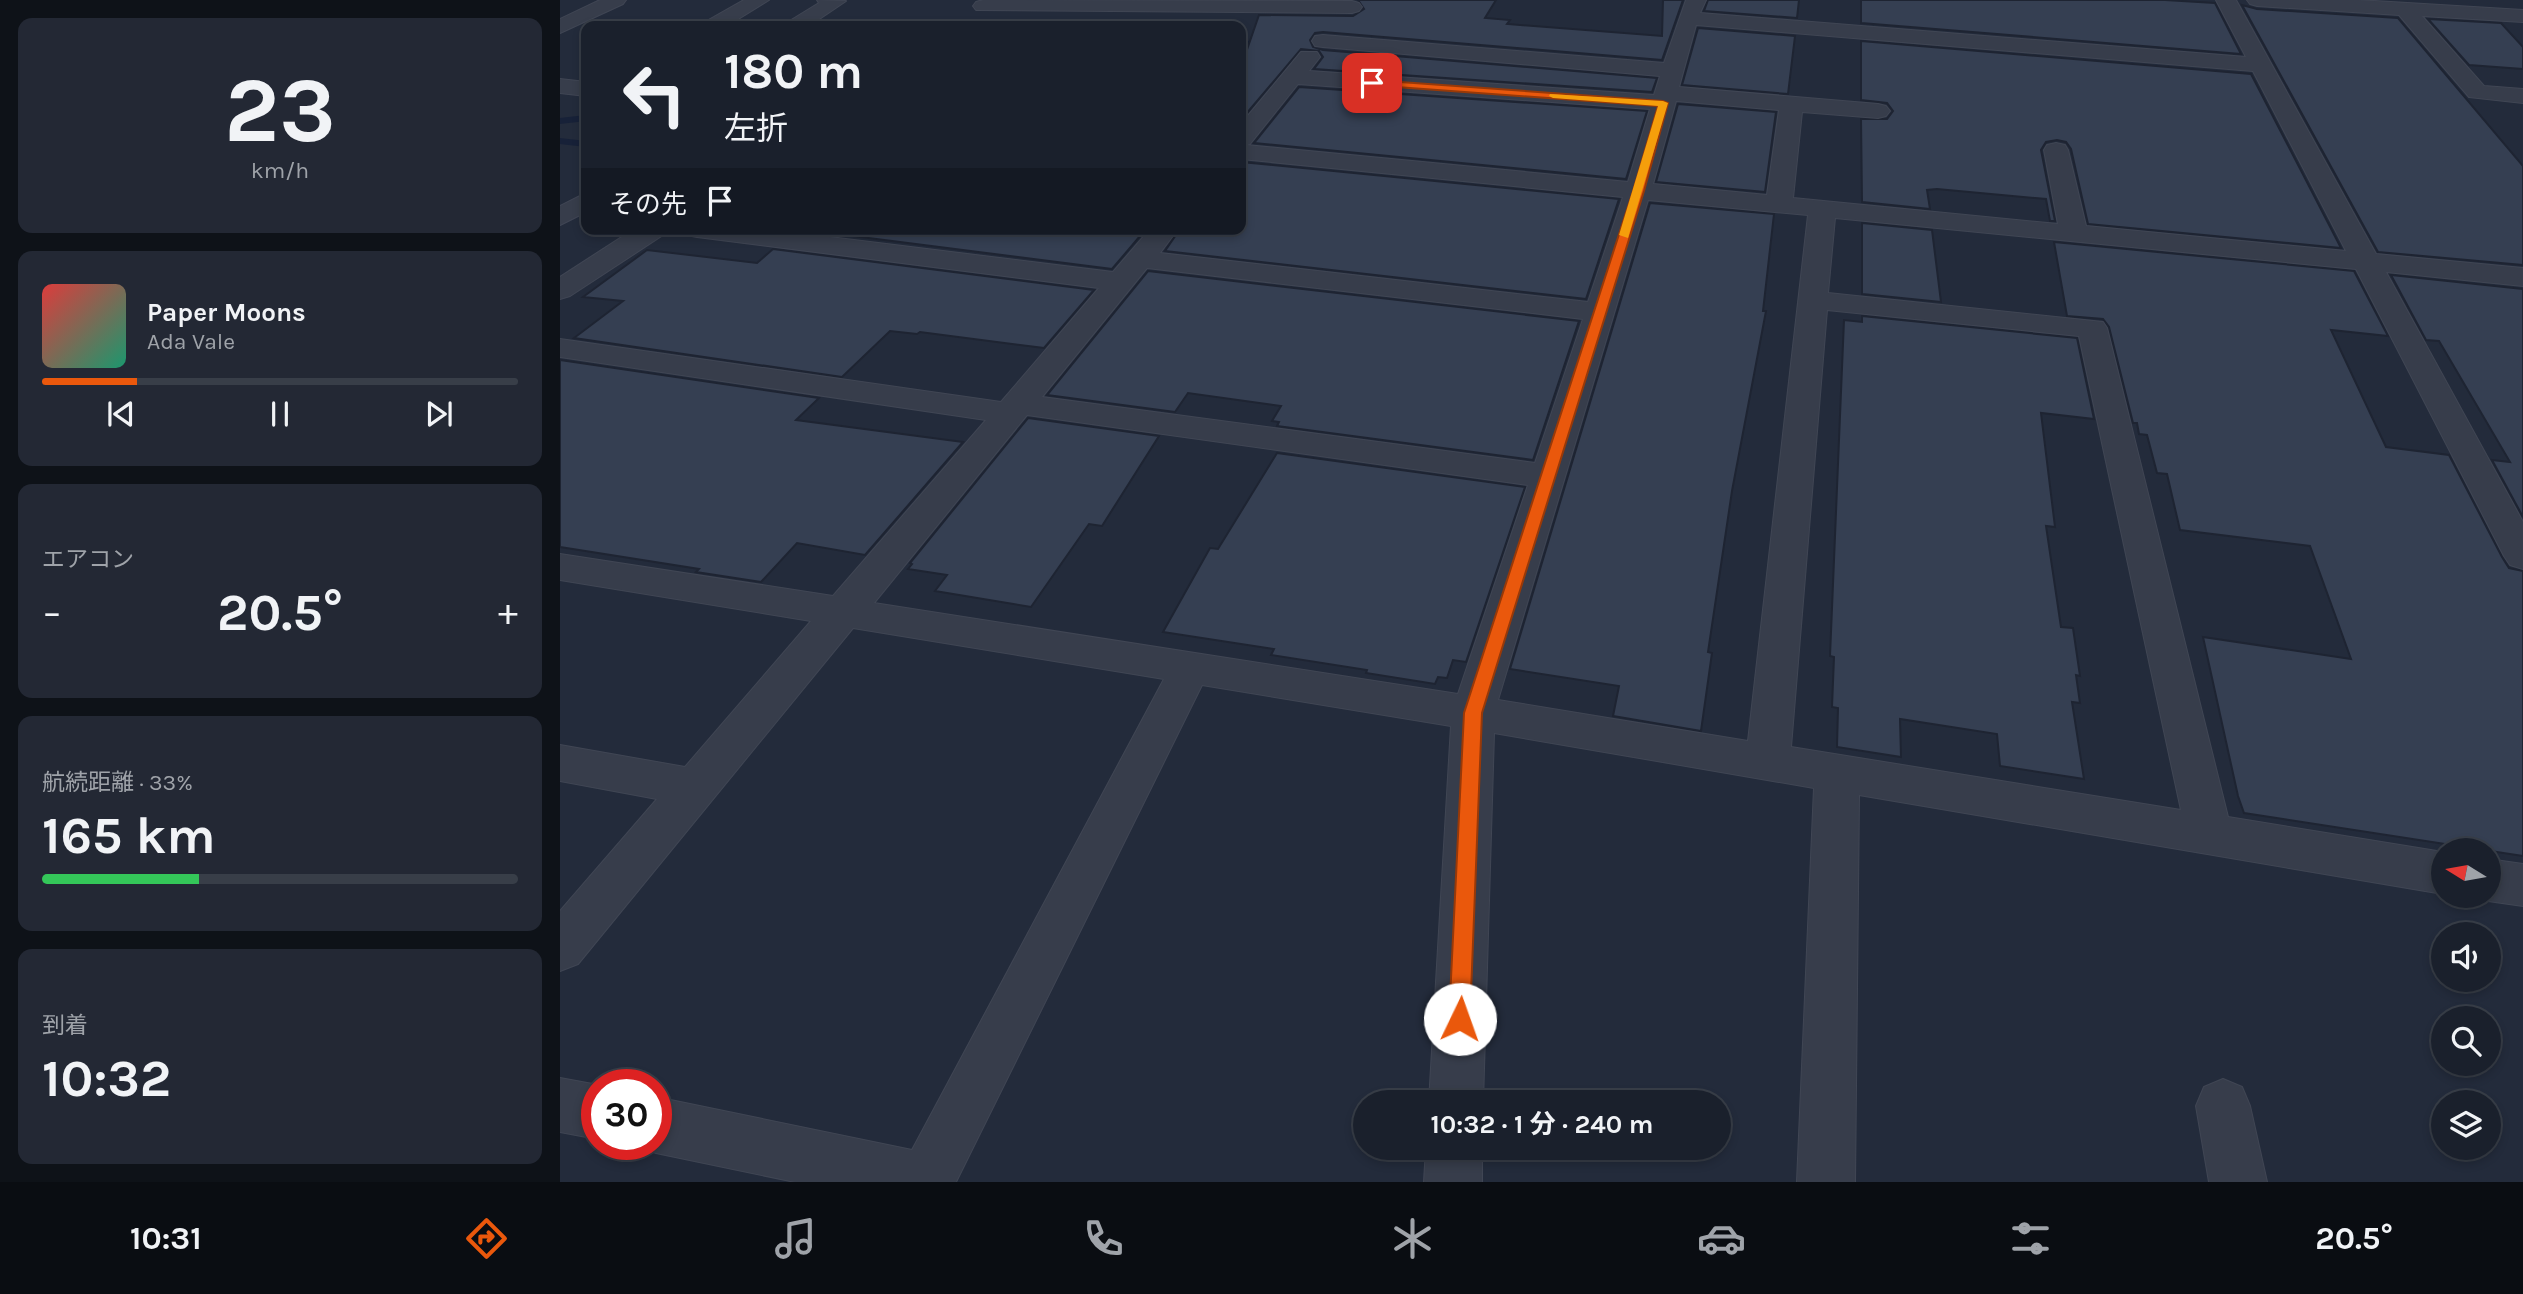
<!DOCTYPE html>
<html lang="ja">
<meta charset="utf-8">
<style>
:root{--surface:#1a202c;--page:#232834;--text:#f1f3f6;--muted:#9fa3a9;--line:#383e48;--accent:#ea580c}
body{margin:0;font-family:Karla,"Noto Sans JP",sans-serif;background:var(--page);color:var(--text);height:100vh;display:flex;flex-direction:column;font-size:26px;white-space:nowrap}
*{box-sizing:border-box;margin:0}
p{font-size:23px;color:var(--muted)}
.icon{flex:none;width:38px;height:38px;fill:none;stroke:currentColor;stroke-width:2;stroke-linecap:round;stroke-linejoin:round}
.map{position:relative;flex:1;overflow:hidden}
.drawer{display:flex;flex-direction:column;gap:18px;padding:18px;background:#0e1218;width:560px}
.drawer>*{flex:none}
.top-card{position:absolute;left:21px;top:21px;width:665px;height:214px;border-radius:14px;box-shadow:0 4px 10px #0003,0 0 0 2px var(--line);background:#1a202c;color:var(--text);overflow:hidden}
.needle{width:46px;rotate:281deg}
.fabs{position:absolute;left:1871px;top:838px;display:grid;gap:14px}
.fabs a{display:grid;place-items:center;width:70px;height:70px;border-radius:50%;background:var(--surface);box-shadow:0 4px 10px #0003,0 0 0 2px var(--line);font-size:35px}
.speed{position:absolute;left:21px;top:1069px;display:flex;gap:14px;font-size:35px;font-weight:700;text-align:center}
.speed>*{display:grid;place-content:center;width:91px;height:91px;border-radius:50%;background:var(--surface);box-shadow:0 4px 10px #0003,0 0 0 2px var(--line);line-height:1}
.speed .limit{border:10px solid #d22;background:#fff;color:#111}
.pin{position:absolute;display:grid;place-items:center;width:60px;height:60px;color:#fff;margin:-30px;border-radius:14px;box-shadow:0 4px 10px #0006}
.me{position:absolute;width:77px;margin:-38px;rotate:3deg;stroke-linejoin:round;filter:drop-shadow(0 0 5px #0008)}
.turn{display:flex;align-items:center;gap:24px;height:147px;padding:0 28px;font-size:32px}
.turn .icon{width:91px;height:91px;stroke-width:2.5}
.turn b{display:block;font-size:49px;line-height:60px}
.then{display:flex;align-items:center;height:66px;padding:0 28px;background:#0003;gap:14px;font-size:26px}
.big{font-size:52px;font-weight:700;line-height:1.1}
.drawer .tile{flex:1;display:flex;flex-direction:column;justify-content:center;gap:10px;min-width:0;padding:0 24px;border-radius:14px;background:var(--page)}
.drawer .dial{align-items:center;gap:0}
.dial b{font-size:91px;line-height:1}
.song{display:flex;align-items:center;gap:21px}
.cover{width:84px;height:84px;border-radius:10px;background:linear-gradient(135deg,hsl(0 70% 55%),hsl(160 70% 35%))}
.played{height:7px;border-radius:4px;background:linear-gradient(90deg,var(--accent) 20%,var(--line) 20%)}
.keys{display:flex;justify-content:space-around;direction:ltr}
.heat{display:flex;justify-content:space-between;align-items:center;font-size:38px;direction:ltr}
.charge{height:10px;border-radius:5px;background:linear-gradient(90deg,#34c759 33%,var(--line) 0)}
.trip{position:absolute;left:793px;top:1090px;width:378px;height:70px;border-radius:35px;background:var(--surface);box-shadow:0 4px 10px #0003,0 0 0 2px var(--line);font-weight:700;line-height:70px;text-align:center}
.menu{display:flex;height:112px;justify-content:space-around;align-items:center;background:#0a0d12;color:var(--muted)}
.menu .icon{width:49px;height:49px}
.menu .active{color:var(--accent)}
.menu b{font-size:32px;color:var(--text)}
main{display:flex;flex:1;min-height:0}
.map>svg:first-child{display:block}
.lines{fill:none;stroke-linecap:round;stroke-linejoin:round}
.stream{fill:#172138;fill-rule:evenodd}
.building{fill:#353f52;stroke:#1e2432;stroke-width:2}
.minor-casing{stroke:#404654;stroke-width:2}
.minor{fill:#373d4b;fill-rule:evenodd}
.route{fill:#ea580c;stroke:#983908;stroke-width:2}
.slow{fill:#f59e0b}
</style>
<main>
<section class="drawer">
<div class="tile dial"><b>23</b><p>km/h</p></div>
<div class="tile">
<div class="song"><i class="cover"></i><div><b>Paper Moons</b><p>Ada Vale</p></div></div>
<div class="played"></div>
<div class="keys"><svg class="icon" aria-label="previous" viewBox="0 0 24 24"><path d="M18 5L8 12l10 7zM5 5v14"/></svg><svg class="icon" aria-label="pause" viewBox="0 0 24 24"><path d="M8 5v14M16 5v14"/></svg><svg class="icon" aria-label="next" viewBox="0 0 24 24"><path d="M6 5l10 7-10 7zM19 5v14"/></svg></div>
</div>
<div class="tile"><p>エアコン</p>
<div class="heat"><a>−</a><b class="big">20.5°</b><a>+</a></div>
</div>
<div class="tile"><p>航続距離 · 33%</p><b class="big">165 km</b><div class="charge"></div></div>
<div class="tile"><p>到着</p><b class="big">10:32</b></div>
</section>
<div class="map">
<svg width="1963" height="1182" viewBox="0 0 1963 1182">
<rect width="100%" height="100%" fill="#232b3b"/>
<g class="lines">
<g class="stream">
<polygon points="711,38 714,39 714,43 681,48 681,42"/>
<polygon points="26,115 26,121 0,124 0,118"/>
<polygon points="0,138 26,141 26,147 0,144"/>
</g>
</g>
<g class="building">
<polygon points="798,0 936,0 925,18 950,20 947,24 1102,36 1103,0 1123,0 1102,60 763,32 755,33 750,40 753,47 763,50 1097,78 1092,92 754,69 763,57 759,51 741,49 681,120 681,67 699,15 793,16 804,9"/>
<polygon points="1148,0 1239,0 1237,18 1144,11"/>
<polygon points="1301,0 1605,0 1655,3 1681,54 1301,23"/>
<polygon points="1682,5 1697,9 1838,18 1963,166 1963,265 1818,252"/>
<polygon points="1868,19 1941,23 1963,47 1963,69 1909,65"/>
<polygon points="1138,28 1235,36 1228,94 1122,85"/>
<polygon points="1301,41 1691,74 1781,248 1528,224 1511,149 1506,142 1497,140 1486,142 1481,150 1495,221 1490,221 1486,199 1377,189 1367,190 1370,209 1302,202 1301,119 1327,119 1333,111 1327,103 1301,100"/>
<polygon points="739,87 1087,111 1066,179 694,143"/>
<polygon points="1118,104 1216,112 1205,192 1096,182"/>
<polygon points="681,162 1059,199 1026,299 605,251 620,229 681,229"/>
<polygon points="1090,203 1214,214 1203,311 1206,311 1172,491 1148,652 1152,653 1141,731 1053,716 1059,686 950,669"/>
<polygon points="1302,223 1372,230 1381,302 1302,294"/>
<polygon points="238,229 586,229 552,269"/>
<polygon points="1494,242 1794,271 1828,336 1771,330 1826,447 1889,455 1942,557 1949,568 1963,571 1963,856 1684,813 1678,796 1643,637 1791,659 1750,546 1620,530 1607,474 1597,473 1587,435 1579,434 1577,423 1573,423 1549,327 1543,319 1507,316"/>
<polygon points="213,249 534,290 484,348 360,332 357,334 330,331 282,377 14,338 63,301 23,297 87,250 197,263"/>
<polygon points="588,271 1019,321 973,460 717,426 719,422 712,421 721,406 628,393 615,412 487,395"/>
<polygon points="1831,275 1963,289 1963,517 1932,460 1950,462 1879,341 1866,340"/>
<polygon points="1302,316 1517,338 1534,419 1481,413 1495,527 1486,526 1501,627 1513,628 1520,676 1516,675 1520,703 1512,702 1524,779 1440,766 1437,734 1340,719 1341,757 1277,747 1278,708 1272,707 1274,657 1270,656 1284,320 1302,322"/>
<polygon points="0,360 259,398 236,420 403,442 305,555 237,543 201,582 136,572 139,569 0,547"/>
<polygon points="468,418 599,436 542,526 529,524 471,607 375,591 387,575 348,569 352,564 350,563"/>
<polygon points="717,453 965,487 906,662 893,660 887,678 878,677 875,684 806,673 807,670 711,655 714,649 603,632 650,548 658,549"/>
</g>
<g class="lines">
<defs>
<g id="minor">
<polygon points="40,0 66,0 63,4 0,33 0,19"/>
<polygon points="184,0 209,0 167,26 142,26 145,22"/>
<polygon points="257,0 286,1 249,26 225,26 228,22 259,3"/>
<polygon points="423,0 792,1 799,3 802,7 799,11 792,13 416,10 413,6 416,2"/>
<path d="M1126 0H1146L1140 13 1686 57 1656 0H1676L1816 254 1963 268V286L1826 272 1963 522V569L1950 565 1944 556 1796 269 1275 218 1268 293 1543 322 1547 328 1668 817 1883 852V894L1299 795 1295 1182H1237L1254 788 934 733 923 1102H869L891 726 642 685 396 1182H235L96 1153 76 1145 96 1144V1097L352 1150 604 679 293 628 18 964 0 971V911L97 799 0 781V745L125 767 251 621 0 580V554L273 596 426 420 0 357V339L441 402 539 288 137 237 127 235 124 229H205L553 272 590 229H618L600 253 1028 302 1063 197 681 159V124L741 52H757L760 57 749 71 1094 95 1100 76 763 47 755 46 752 41 755 36 763 35 1104 63ZM1136 25 1693 71 1786 251 1526 226 1508 150 1505 145 1496 143 1487 145 1484 150 1498 224 1233 198 1242 112 1318 118 1326 116 1330 111 1326 106 1318 104 1119 87ZM738 84 1090 109 1068 182 686 145 690 144ZM1116 101 1219 110 1207 195 1093 184ZM1088 200 1248 215 1188 741 938 700ZM587 268 1023 319 975 463 482 397ZM1267 310 1519 336 1621 810 1231 747ZM467 415 968 485 898 694 314 603Z"/>
<polygon points="1687,0 1798,0 1963,10 1963,22 1862,16 1924,86 1963,89 1963,103 1909,97 1839,15 1697,6 1690,4"/>
<polygon points="0,79 26,82 26,96 0,93"/>
<polygon points="26,193 26,212 0,225 0,206"/>
<polygon points="74,229 106,229 103,235 10,296 0,299 0,277"/>
<polygon points="1928,859 1963,864 1963,906 1928,901 1914,896 1928,896"/>
<polygon points="0,1078 38,1085 37,1139 0,1132"/>
<polygon points="1663,1079 1682,1087 1690,1106 1707,1182 1649,1182 1636,1106 1644,1087"/>
<polygon points="866,1148 922,1148 922,1182 864,1182"/>
</g>
</defs>
<use href="#minor" class="minor-casing"/>
<use href="#minor" class="minor"/>
</g>
<polygon class="route" points="812,80 1103,101 1108,103 1084,191 922,713 910,1019 907,1026 900,1029 892,1026 889,1019 904,713 1073,191 1098,106 809,85 809,81"/>
<polygon class="slow" points="990,94 1103,101 1108,103 1068,238 1059,235 1098,106 993,98 989,96"/>
</svg>
<div class="fabs">
<a><svg class="needle" viewBox="-14 -14 28 28"><path d="M0-13l5 13h-10z" fill="#e53935"/><path d="M0 13l5-13h-10z" fill="#9fa3a9"/></svg></a>
<a><svg class="icon" aria-label="sound" viewBox="0 0 24 24"><path d="M4 9h4l5-4v14l-5-4H4zM17 9q2 3 0 6"/></svg></a>
<a><svg class="icon" aria-label="search" viewBox="0 0 24 24"><circle cx="10" cy="10" r="6"/><path d="M15 15l6 6"/></svg></a>
<a><svg class="icon" aria-label="layers" viewBox="0 0 24 24"><path d="M12 4l9 5-9 5-9-5zM3 14l9 5 9-5"/></svg></a>
</div>
<div class="speed"><div class="limit">30</div></div>
<div class="pin" style="left:812px;top:83px;background:#d93025"><svg class="icon" aria-label="arrive" viewBox="0 0 24 24"><path d="M6 21V4h12l-3 4 3 4H6"/></svg></div>
<svg class="me" style="left:900px;top:1019px" viewBox="-20 -20 40 40"><circle r="19" fill="#fff"/><path d="M0-13L10 11 0 6-10 11z" fill="#ea580c"/></svg>
<div class="trip">10:32 · 1 分 · 240 m</div>
<div class="top-card">
<div class="turn"><svg class="icon" aria-label="left" viewBox="0 0 24 24"><path d="M17 20v-9H6M10 6l-5 5 5 5"/></svg><div><b>180 m</b>左折</div></div>
<div class="then">その先<svg class="icon" aria-label="arrive" viewBox="0 0 24 24"><path d="M6 21V4h12l-3 4 3 4H6"/></svg></div>
</div>
</div>
</main>
<nav class="menu">
<b>10:31</b>
<svg class="icon active" aria-label="directions" viewBox="0 0 24 24"><path d="M12 3l9 9-9 9-9-9zM9 14v-3h6M13 9l2 2-2 2"/></svg>
<svg class="icon" aria-label="music" viewBox="0 0 24 24"><path d="M9 18V5l10-2v13"/><circle cx="6" cy="18" r="3"/><circle cx="16" cy="16" r="3"/></svg>
<svg class="icon" aria-label="phone" viewBox="0 0 24 24"><path d="M5 4h4l2 5-3 2q2 4 5 5l2-3 5 2v4C11 20 4 13 5 4z"/></svg>
<svg class="icon" aria-label="climate" viewBox="0 0 24 24"><path d="M12 3v18M4 7l16 10M4 17L20 7"/></svg>
<svg class="icon" aria-label="car" viewBox="0 0 24 24"><path d="M5 17H2v-5l4-1 3-4h7l3 4 3 1v5h-3M9 17h6M6 11h13"/><circle cx="7" cy="17" r="2"/><circle cx="17" cy="17" r="2"/></svg>
<svg class="icon" aria-label="filters" viewBox="0 0 24 24"><path d="M4 7h16M4 17h16"/><circle cx="9" cy="7" r="2"/><circle cx="15" cy="17" r="2"/></svg>
<b>20.5°</b>
</nav>
